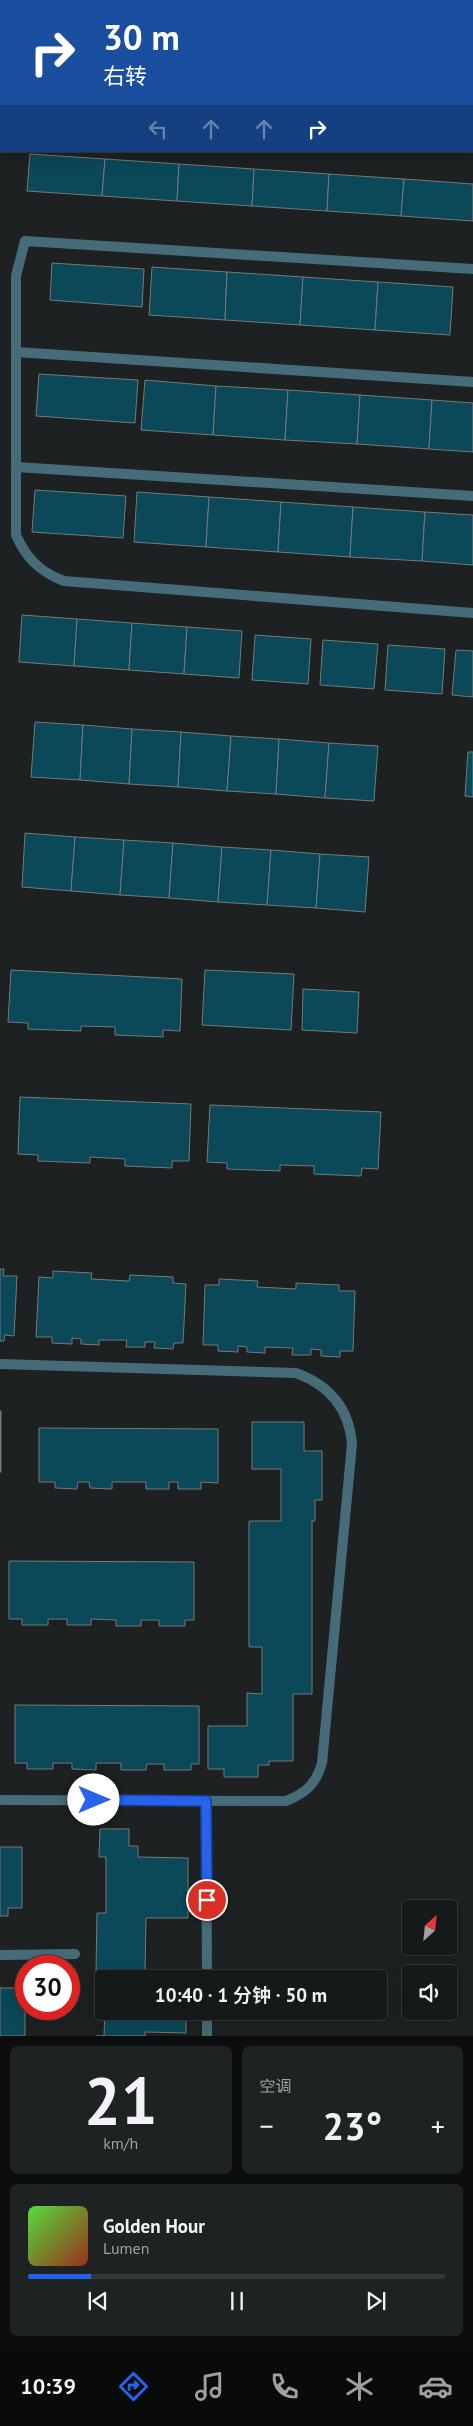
<!DOCTYPE html>
<html lang="zh">
<meta charset="utf-8">
<style>
:root{--surface:#16191a;--page:#1f2223;--text:#f1f3f6;--muted:#9ea0a2;--line:#353839;--accent:#2563eb}
body{margin:0;font-family:"PT Sans","Noto Sans SC",sans-serif;background:var(--page);color:var(--text);height:100vh;display:flex;flex-direction:column;font-size:19px;white-space:nowrap}
*{box-sizing:border-box;margin:0}
p{font-size:16px;color:var(--muted)}
.icon{flex:none;width:28px;height:28px;fill:none;stroke:currentColor;stroke-width:2;stroke-linecap:round;stroke-linejoin:round}
.map{position:relative;height:2036px;overflow:hidden}
.side{display:flex;flex-direction:column;gap:10px;padding:10px;background:#0c0e0e;flex:1}
.side>*{flex:none}
.banner{position:absolute;left:0px;top:0px;width:474px;height:152px;box-shadow:0 5px 20px #0002,0 0 0 1px var(--line);background:#1a4fa0;color:#fff;overflow:hidden}
.needle{width:32px;rotate:27deg}
.controls{position:absolute;left:402px;top:1900px;display:grid;gap:10px}
.controls a{display:grid;place-items:center;width:55px;height:55px;border-radius:5px;background:var(--surface);box-shadow:0 5px 20px #0002,0 0 0 1px var(--line);font-size:25px}
.speed{position:absolute;left:15px;top:1955px;display:flex;gap:10px;font-size:25px;font-weight:700;text-align:center}
.speed>*{display:grid;place-content:center;width:65px;height:65px;border-radius:50%;background:var(--surface);box-shadow:0 5px 20px #0002,0 0 0 1px var(--line);line-height:1}
.speed .limit{border:8px solid #d22;background:#fff;color:#111}
.pin{position:absolute;display:grid;place-items:center;width:42px;height:42px;color:#fff;margin:-21px;border:2px solid #fff;border-radius:50%;box-shadow:0 1px 5px #0007}
.me{position:absolute;width:55px;margin:-28px;rotate:90deg;stroke-linejoin:round;filter:drop-shadow(0 0 4px #0008)}
.turn{display:flex;align-items:center;gap:18px;height:105px;padding:0 20px;font-size:22px}
.turn .icon{width:65px;height:65px;stroke-width:2.5}
.turn b{display:block;font-size:35px;line-height:42px}
.lanes{display:flex;align-items:center;height:48px;padding:0 20px;background:#0003;justify-content:center;gap:25px;direction:ltr}
.lanes .off{opacity:.35}
.big{font-size:38px;font-weight:600;line-height:1.1}
.side .tile{flex:1;display:flex;flex-direction:column;justify-content:center;gap:8px;min-width:0;padding:0 18px;border-radius:8px;background:var(--page)}
.side .dial{align-items:center;gap:0}
.dial b{font-size:65px;line-height:1}
.song{display:flex;align-items:center;gap:15px}
.cover{width:60px;height:60px;border-radius:8px;background:linear-gradient(135deg,hsl(110 70% 55%),hsl(10 70% 35%))}
.played{height:5px;border-radius:2px;background:linear-gradient(90deg,var(--accent) 15%,var(--line) 15%)}
.keys{display:flex;justify-content:space-around;direction:ltr}
.heat{display:flex;justify-content:space-between;align-items:center;font-size:28px;direction:ltr}
.side .tiles{flex:1;display:grid;gap:10px;grid-template-columns:1fr 1fr}
.tile:last-child{grid-column:span 2}
.trip{position:absolute;left:95px;top:1970px;width:292px;height:50px;border-radius:5px;background:var(--surface);box-shadow:0 5px 20px #0002,0 0 0 1px var(--line);font-weight:600;line-height:50px;text-align:center}
.tabs{display:flex;height:80px;justify-content:space-around;align-items:center;background:#090a0a;color:var(--muted)}
.tabs .icon{width:35px;height:35px}
.tabs .selected{color:var(--accent)}
.tabs b{font-size:22px;color:var(--text)}
.map>svg:first-child{display:block}
.building{fill:#0b4858;stroke:#76797b}
.lines{fill:none;stroke-linecap:round;stroke-linejoin:round}
.lane{stroke:#466c79;stroke-width:10}
.street{stroke:#466c79;stroke-width:10}
.route-casing{stroke:#184099;stroke-width:12}
.route{stroke:#2563eb;stroke-width:9}
</style>
<div class="map">
<svg width="473" height="2036" viewBox="0 0 473 2036">
<rect width="100%" height="100%" fill="#1e2122"/>
<g class="building">
<polygon points="30,154 105,159 102,196 27,191"/>
<polygon points="105,159 179,164 177,201 102,196"/>
<polygon points="179,164 254,169 252,206 177,201"/>
<polygon points="254,169 329,174 327,211 252,206"/>
<polygon points="329,174 404,179 401,216 327,211"/>
<polygon points="404,179 473,184 473,221 401,216"/>
<polygon points="52,263 144,269 142,307 50,300"/>
<polygon points="152,267 227,272 225,320 149,315"/>
<polygon points="227,272 303,277 300,325 225,320"/>
<polygon points="303,277 378,282 375,330 300,325"/>
<polygon points="378,282 453,287 450,335 375,330"/>
<polygon points="39,374 138,380 135,423 36,416"/>
<polygon points="145,380 216,386 213,435 141,430"/>
<polygon points="216,386 288,390 285,440 213,435"/>
<polygon points="288,390 360,395 357,444 285,440"/>
<polygon points="360,395 432,400 429,449 357,444"/>
<polygon points="432,400 473,403 473,452 429,449"/>
<polygon points="35,490 126,496 123,538 32,532"/>
<polygon points="137,492 209,497 206,547 134,542"/>
<polygon points="209,497 281,502 278,552 206,547"/>
<polygon points="281,502 353,507 350,557 278,552"/>
<polygon points="353,507 425,512 422,561 350,557"/>
<polygon points="425,512 473,515 473,565 422,561"/>
<polygon points="22,615 77,619 74,666 19,662"/>
<polygon points="77,619 132,623 129,670 74,666"/>
<polygon points="132,623 187,627 184,674 129,670"/>
<polygon points="187,627 242,631 239,678 184,674"/>
<polygon points="255,635 311,639 308,684 252,680"/>
<polygon points="323,640 378,644 374,689 320,685"/>
<polygon points="388,645 445,649 442,694 385,690"/>
<polygon points="456,650 473,651 473,697 452,695"/>
<polygon points="35,722 83,725 80,780 31,777"/>
<polygon points="83,725 132,729 129,784 80,780"/>
<polygon points="132,729 181,732 178,787 129,784"/>
<polygon points="181,732 231,736 227,791 178,787"/>
<polygon points="231,736 279,739 276,794 227,791"/>
<polygon points="279,739 329,743 325,798 276,794"/>
<polygon points="329,743 378,746 374,801 325,798"/>
<polygon points="468,752 473,752 473,797 465,796"/>
<polygon points="25,833 75,837 71,891 22,887"/>
<polygon points="75,837 124,840 120,895 71,891"/>
<polygon points="124,840 173,843 169,898 120,895"/>
<polygon points="173,843 222,847 218,902 169,898"/>
<polygon points="222,847 271,850 267,905 218,902"/>
<polygon points="271,850 320,854 316,908 267,905"/>
<polygon points="320,854 369,857 365,912 316,908"/>
<polygon points="11,970 182,979 180,1031 163,1030 163,1037 115,1035 115,1027 81,1026 81,1031 28,1029 28,1023 8,1022"/>
<polygon points="205,970 294,974 291,1030 202,1025"/>
<polygon points="303,989 359,992 357,1033 302,1030"/>
<polygon points="20,1097 191,1104 189,1161 172,1161 172,1168 125,1166 125,1159 90,1157 90,1163 38,1161 38,1155 18,1154"/>
<polygon points="210,1105 381,1112 378,1169 362,1168 361,1176 314,1174 314,1166 280,1165 280,1171 227,1169 227,1163 207,1162"/>
<polygon points="0,1269 4,1269 3,1276 17,1276 14,1336 5,1335 4,1341 0,1341"/>
<polygon points="53,1271 92,1273 91,1279 129,1281 130,1275 173,1277 173,1283 186,1284 183,1343 174,1343 173,1349 154,1348 155,1342 145,1342 145,1347 126,1347 127,1340 99,1340 99,1345 81,1344 81,1339 72,1338 72,1344 52,1343 52,1337 36,1337 39,1277 53,1278"/>
<polygon points="219,1279 258,1281 257,1287 296,1289 296,1283 339,1285 339,1291 355,1291 353,1351 340,1351 340,1357 321,1356 321,1350 311,1349 311,1355 292,1355 293,1348 265,1347 265,1353 247,1352 247,1347 238,1346 238,1352 218,1351 218,1345 203,1345 205,1285 219,1285"/>
<rect x="0" y="1411" width="1" height="61"/>
<polygon points="252,1422 304,1422 304,1451 322,1451 322,1500 315,1500 315,1521 312,1521 312,1694 293,1694 293,1761 269,1761 269,1765 258,1765 258,1777 224,1777 224,1769 208,1769 208,1726 247,1726 247,1693 262,1694 262,1647 249,1647 249,1521 281,1521 281,1469 252,1469"/>
<polygon points="39,1428 218,1429 218,1483 201,1482 201,1489 178,1489 178,1482 169,1482 169,1489 146,1489 146,1482 112,1482 112,1489 90,1488 89,1482 78,1482 77,1489 55,1488 55,1482 39,1482"/>
<polygon points="9,1561 194,1562 194,1620 185,1620 185,1626 159,1626 159,1620 141,1620 141,1626 116,1626 116,1620 91,1619 91,1625 67,1625 67,1619 48,1619 48,1625 22,1625 22,1619 9,1619"/>
<polygon points="15,1705 199,1706 199,1764 191,1764 191,1770 164,1770 164,1764 147,1764 146,1770 121,1770 121,1763 96,1763 96,1770 72,1769 72,1763 53,1763 53,1769 27,1769 27,1763 15,1763"/>
<polygon points="100,1829 129,1829 129,1846 138,1846 138,1857 188,1858 188,1918 146,1918 145,1974 187,1975 187,1979 105,1979 105,1972 96,1971 97,1913 106,1913 106,1857 99,1857"/>
<polygon points="0,1847 22,1847 22,1908 8,1908 8,1916 0,1916"/>
<rect x="0" y="1988" width="25" height="48"/>
<polygon points="105,2011 186,2011 186,2033 145,2032 145,2036 96,2036 104,2036"/>
</g>
<g class="lines">
<g class="lane">
<path d="M473 269 25 241 16 276V535C26 558 40 572 64 581L473 613"/>
<polyline points="16,352 473,382"/>
<polyline points="16,467 473,496"/>
<polyline points="0,1955 75,1954"/>
</g>
<g class="street">
<polyline points="0,78 1,78"/>
<polyline points="472,120 473,120"/>
<path d="M0 1364 296 1373C329 1385 349 1408 352 1444L322 1763C316 1784 306 1793 286 1801L0 1800"/>
<polyline points="206,1801 207,1979"/>
<polyline points="207,2011 207,2036"/>
</g>
</g>
<g class="lines">
<defs>
<polyline id="route" points="94,1800 206,1801 207,1900"/>
</defs>
<use href="#route" class="route-casing"/>
<use href="#route" class="route"/>
</g>
</svg>
<div class="controls">
<a><svg class="needle" viewBox="-14 -14 28 28"><path d="M0-13l5 13h-10z" fill="#e53935"/><path d="M0 13l5-13h-10z" fill="#9ea0a2"/></svg></a>
<a><svg class="icon" aria-label="sound" viewBox="0 0 24 24"><path d="M4 9h4l5-4v14l-5-4H4zM17 9q2 3 0 6"/></svg></a>
</div>
<div class="speed"><div class="limit">30</div></div>
<div class="pin" style="left:207px;top:1900px;background:#d93025"><svg class="icon" aria-label="arrive" viewBox="0 0 24 24"><path d="M6 21V4h12l-3 4 3 4H6"/></svg></div>
<svg class="me" style="left:94px;top:1800px" viewBox="-20 -20 40 40"><circle r="19" fill="#fff"/><path d="M0-13L10 11 0 6-10 11z" fill="#2563eb"/></svg>
<div class="trip">10:40 · 1 分钟 · 50 m</div>
<div class="banner">
<div class="turn"><svg class="icon" aria-label="right" viewBox="0 0 24 24"><path d="M7 20v-9h11M14 6l5 5-5 5"/></svg><div><b>30 m</b>右转</div></div>
<div class="lanes"><svg class="icon off" aria-label="left" viewBox="0 0 24 24"><path d="M17 20v-9H6M10 6l-5 5 5 5"/></svg><svg class="icon off" aria-label="ahead" viewBox="0 0 24 24"><path d="M12 20V5M6 11l6-6 6 6"/></svg><svg class="icon off" aria-label="ahead" viewBox="0 0 24 24"><path d="M12 20V5M6 11l6-6 6 6"/></svg><svg class="icon" aria-label="right" viewBox="0 0 24 24"><path d="M7 20v-9h11M14 6l5 5-5 5"/></svg></div>
</div>
</div>
<section class="side">
<div class="tiles">
<div class="tile dial"><b>21</b><p>km/h</p></div>
<div class="tile"><p>空调</p>
<div class="heat"><a>−</a><b class="big">23°</b><a>+</a></div>
</div>
<div class="tile">
<div class="song"><i class="cover"></i><div><b>Golden Hour</b><p>Lumen</p></div></div>
<div class="played"></div>
<div class="keys"><svg class="icon" aria-label="previous" viewBox="0 0 24 24"><path d="M18 5L8 12l10 7zM5 5v14"/></svg><svg class="icon" aria-label="pause" viewBox="0 0 24 24"><path d="M8 5v14M16 5v14"/></svg><svg class="icon" aria-label="next" viewBox="0 0 24 24"><path d="M6 5l10 7-10 7zM19 5v14"/></svg></div>
</div>
</div>
</section>
<nav class="tabs">
<b>10:39</b>
<svg class="icon selected" aria-label="directions" viewBox="0 0 24 24"><path d="M12 3l9 9-9 9-9-9zM9 14v-3h6M13 9l2 2-2 2"/></svg>
<svg class="icon" aria-label="music" viewBox="0 0 24 24"><path d="M9 18V5l10-2v13"/><circle cx="6" cy="18" r="3"/><circle cx="16" cy="16" r="3"/></svg>
<svg class="icon" aria-label="phone" viewBox="0 0 24 24"><path d="M5 4h4l2 5-3 2q2 4 5 5l2-3 5 2v4C11 20 4 13 5 4z"/></svg>
<svg class="icon" aria-label="climate" viewBox="0 0 24 24"><path d="M12 3v18M4 7l16 10M4 17L20 7"/></svg>
<svg class="icon" aria-label="car" viewBox="0 0 24 24"><path d="M5 17H2v-5l4-1 3-4h7l3 4 3 1v5h-3M9 17h6M6 11h13"/><circle cx="7" cy="17" r="2"/><circle cx="17" cy="17" r="2"/></svg>
</nav>
